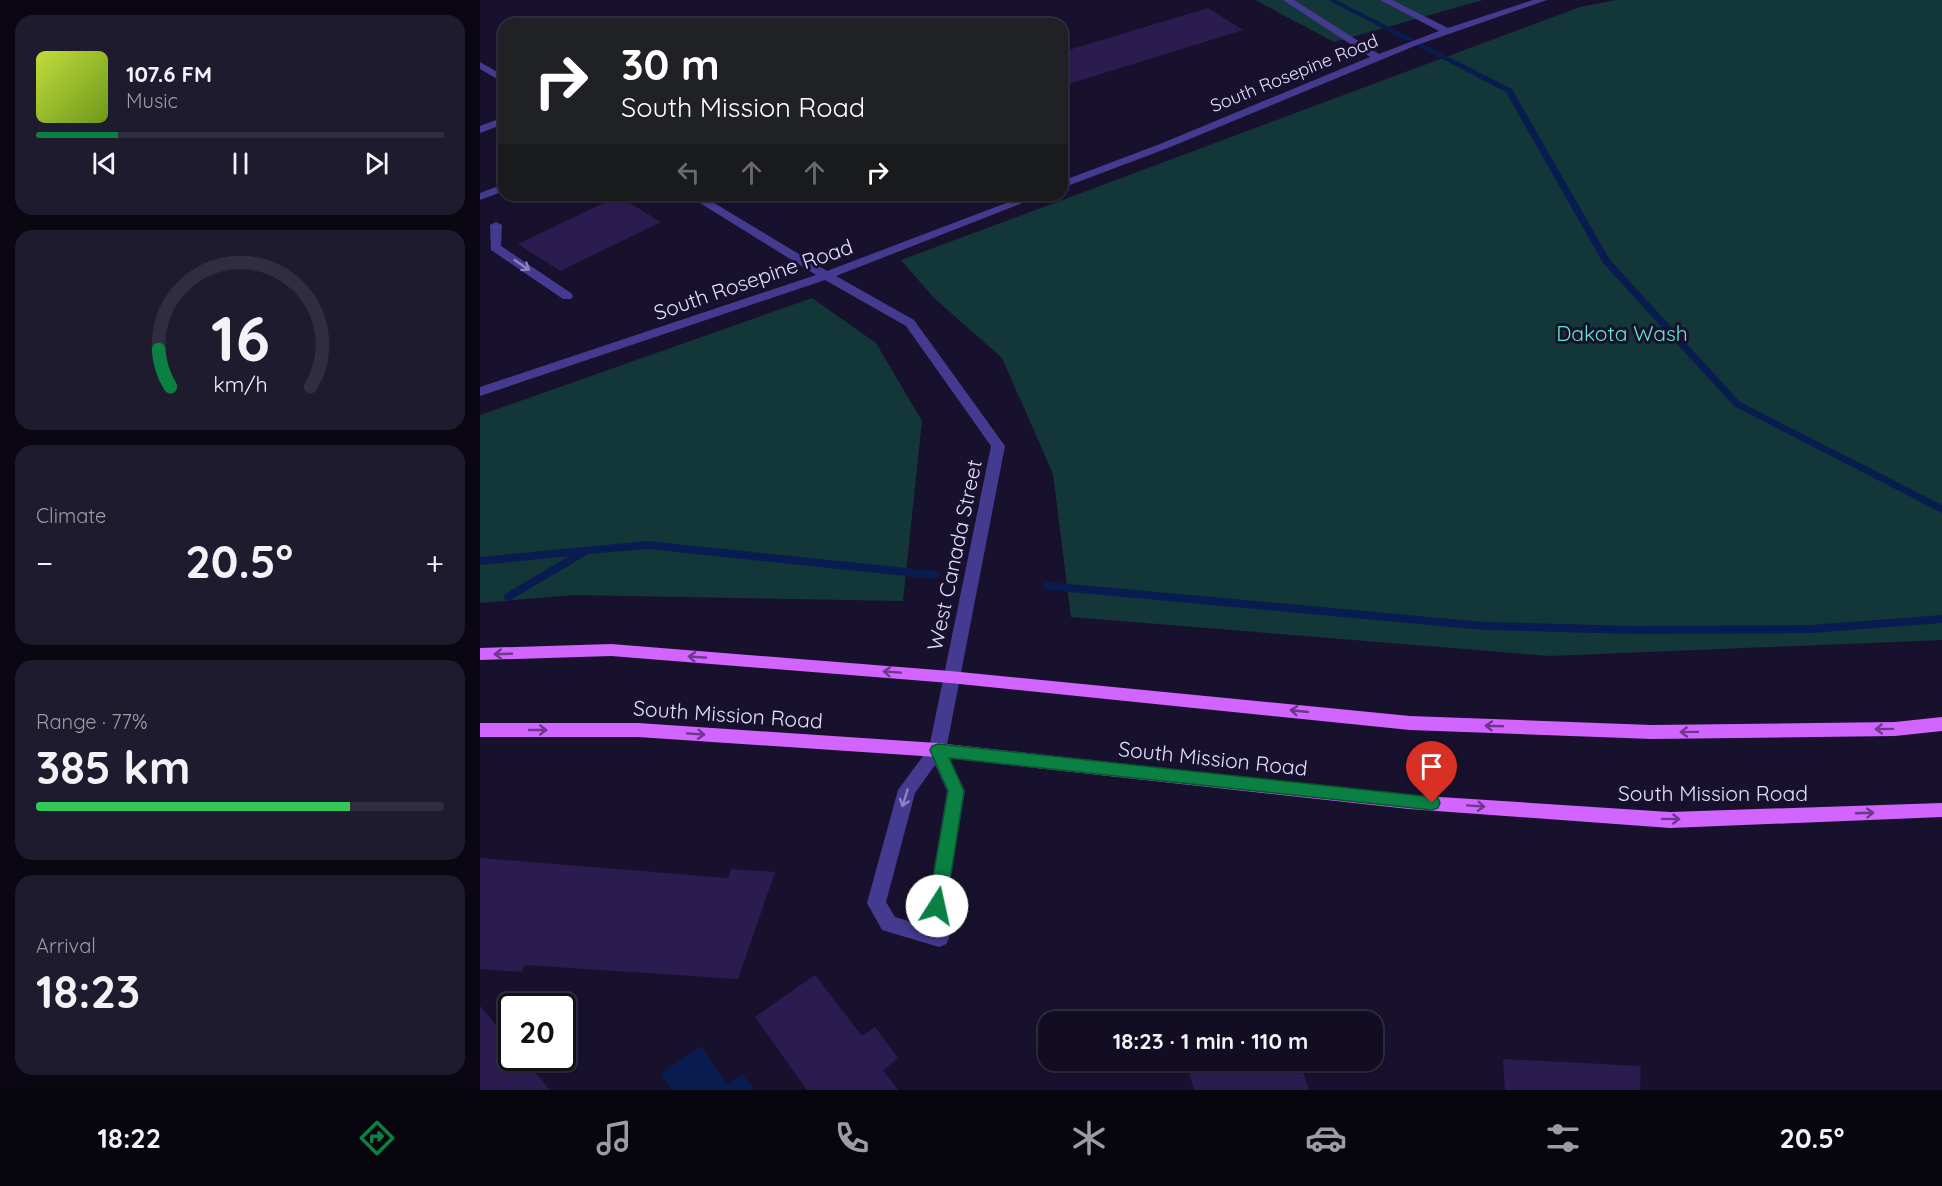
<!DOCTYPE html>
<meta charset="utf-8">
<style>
:root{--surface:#120d22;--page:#1f1b2f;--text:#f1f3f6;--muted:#9c9ca5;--line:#312d40;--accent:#0b8043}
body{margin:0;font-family:Quicksand,sans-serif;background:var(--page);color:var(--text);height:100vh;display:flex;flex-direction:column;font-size:22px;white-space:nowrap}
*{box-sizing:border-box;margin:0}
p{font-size:20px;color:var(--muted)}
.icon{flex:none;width:33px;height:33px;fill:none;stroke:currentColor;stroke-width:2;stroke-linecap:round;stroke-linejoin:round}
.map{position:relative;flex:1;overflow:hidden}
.drawer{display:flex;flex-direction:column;gap:15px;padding:15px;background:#0a0713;width:480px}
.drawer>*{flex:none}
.top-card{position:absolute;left:18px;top:18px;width:570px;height:183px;border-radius:18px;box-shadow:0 2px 4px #0004,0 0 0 2px var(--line);background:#202124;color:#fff;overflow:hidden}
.speed{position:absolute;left:18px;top:993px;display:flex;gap:12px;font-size:30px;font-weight:700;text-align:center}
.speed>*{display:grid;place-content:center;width:78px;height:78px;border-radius:50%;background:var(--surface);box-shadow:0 2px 4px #0004,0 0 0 2px var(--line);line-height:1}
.speed .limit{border:3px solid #111;border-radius:9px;background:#fff;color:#111}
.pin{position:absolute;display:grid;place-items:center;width:51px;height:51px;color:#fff;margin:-62px -26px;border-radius:50% 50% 50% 0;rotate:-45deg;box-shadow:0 0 6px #0007}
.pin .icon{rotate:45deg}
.me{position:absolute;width:66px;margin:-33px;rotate:10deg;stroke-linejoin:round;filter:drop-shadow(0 0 4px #0008)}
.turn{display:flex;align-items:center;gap:21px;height:126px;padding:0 24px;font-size:27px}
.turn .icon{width:78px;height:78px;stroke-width:2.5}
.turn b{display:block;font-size:42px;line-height:51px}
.lanes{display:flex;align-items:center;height:57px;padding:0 24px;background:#0003;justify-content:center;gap:30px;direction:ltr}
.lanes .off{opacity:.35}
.big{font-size:45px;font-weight:700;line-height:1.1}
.drawer .widget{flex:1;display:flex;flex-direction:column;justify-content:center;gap:9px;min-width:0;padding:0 21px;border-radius:18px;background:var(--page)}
.drawer .dial{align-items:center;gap:0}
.dial svg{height:156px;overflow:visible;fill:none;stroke:var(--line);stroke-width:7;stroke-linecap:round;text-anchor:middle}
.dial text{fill:var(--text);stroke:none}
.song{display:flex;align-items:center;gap:18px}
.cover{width:72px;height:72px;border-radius:9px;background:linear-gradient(135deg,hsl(70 70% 55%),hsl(80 70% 35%))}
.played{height:6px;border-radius:3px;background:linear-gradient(90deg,var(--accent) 20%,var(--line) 20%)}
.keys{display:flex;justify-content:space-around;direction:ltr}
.heat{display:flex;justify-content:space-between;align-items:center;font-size:33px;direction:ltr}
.charge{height:9px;border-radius:4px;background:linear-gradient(90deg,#34c759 77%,var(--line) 0)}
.trip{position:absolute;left:558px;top:1011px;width:345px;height:60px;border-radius:18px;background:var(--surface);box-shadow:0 2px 4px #0004,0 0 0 2px var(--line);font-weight:700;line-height:60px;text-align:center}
.dock{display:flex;height:96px;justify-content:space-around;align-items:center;background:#07050e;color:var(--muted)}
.dock .icon{width:42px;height:42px}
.dock .on{color:var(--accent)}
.dock b{font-size:27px;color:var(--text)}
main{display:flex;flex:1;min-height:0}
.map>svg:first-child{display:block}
.green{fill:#133638}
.water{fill:#091c4f}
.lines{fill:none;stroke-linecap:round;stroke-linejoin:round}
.stream{fill:#091c4f;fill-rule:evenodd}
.building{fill:#2b1c50}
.minor{fill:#443a8f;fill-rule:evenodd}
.major{fill:#d265ff;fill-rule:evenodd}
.oneway{stroke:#8c84c1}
.oneway2{stroke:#6c378c}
.route{fill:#0b8043;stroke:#07532c;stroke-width:1.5}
.labels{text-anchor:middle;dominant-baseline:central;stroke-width:6;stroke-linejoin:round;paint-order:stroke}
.far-street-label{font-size:18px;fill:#e4deff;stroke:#18112e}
.street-label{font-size:21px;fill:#e4deff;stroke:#18112e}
.park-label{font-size:21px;fill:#62e7d1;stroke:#18112e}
</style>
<main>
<section class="drawer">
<div class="widget">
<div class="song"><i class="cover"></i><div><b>107.6 FM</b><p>Music</p></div></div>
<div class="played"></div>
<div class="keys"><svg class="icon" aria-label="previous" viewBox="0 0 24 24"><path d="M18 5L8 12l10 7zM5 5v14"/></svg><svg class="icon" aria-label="pause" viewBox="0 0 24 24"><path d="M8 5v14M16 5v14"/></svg><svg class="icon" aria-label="next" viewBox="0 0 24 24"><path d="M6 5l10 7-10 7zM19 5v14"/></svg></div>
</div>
<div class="widget dial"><svg viewBox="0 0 100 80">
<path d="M14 69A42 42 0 1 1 86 69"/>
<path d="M14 69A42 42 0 0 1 8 50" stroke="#0b8043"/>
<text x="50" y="56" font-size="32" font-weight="700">16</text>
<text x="50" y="72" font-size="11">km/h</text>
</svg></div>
<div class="widget"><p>Climate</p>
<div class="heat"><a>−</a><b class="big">20.5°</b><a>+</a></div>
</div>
<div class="widget"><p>Range · 77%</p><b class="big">385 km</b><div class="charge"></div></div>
<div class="widget"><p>Arrival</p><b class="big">18:23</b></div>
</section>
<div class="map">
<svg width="1462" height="1090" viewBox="0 0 1462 1090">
<rect width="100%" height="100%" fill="#18112e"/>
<g class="green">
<polygon points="775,0 1003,0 854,42"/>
<polygon points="1136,0 1462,0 1462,640 1070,656 591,617 573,474 522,358 454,298 421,260 1100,7"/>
<polygon points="332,298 396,343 442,421 423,601 94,595 0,603 0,415"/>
</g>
<polygon class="water" points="221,1046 247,1085 263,1074 274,1090 192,1090 181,1074"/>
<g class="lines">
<g class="stream">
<polygon points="848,0 856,0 1032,89 1130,260 1260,402 1462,505 1462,513 1254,406 1123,263 1026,92"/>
<polygon points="168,541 455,571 460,575 455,579 168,549 108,554 29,601 25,600 24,597 25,594 89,556 0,565 0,557"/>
<polygon points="568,582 1004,622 1156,626 1331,625 1462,615 1462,623 1331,633 1156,634 1004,630 568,590 564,589 563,586 564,583"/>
</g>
</g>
<g class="building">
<polygon points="728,8 763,30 582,86 582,52"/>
<polygon points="138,196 181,222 80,271 38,244"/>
<polygon points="0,858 248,878 251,869 295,872 258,979 45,965 41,972 0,969"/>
<polygon points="335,975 382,1036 395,1027 418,1058 403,1070 418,1090 327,1090 275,1017"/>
<polygon points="0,1006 32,1044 32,1058 43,1058 70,1090 0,1090"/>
<polygon points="1023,1059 1161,1066 1160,1090 1025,1090"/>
<polygon points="705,1060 819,1060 829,1090 714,1090"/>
</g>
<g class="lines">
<g class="minor">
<polygon points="803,0 814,0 899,54 959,31 900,0 912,0 968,28 1053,0 1067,0 937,45 688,148 582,188 582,181 680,144 890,57"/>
<polygon points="0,62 24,76 24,83 0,69"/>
<polygon points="24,117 24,124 0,133 0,126"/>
<polygon points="24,184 24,191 0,200 0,193"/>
<path d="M207 195H221L347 271 547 195H563L356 276 434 320 525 446 466 750 485 791 466 906 469 938 466 944 459 947 402 930 387 903 418 790 449 748 511 446 426 326 345 280 0 396V387L336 275ZM455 765 467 791 448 906 449 927 415 917 406 902 435 793Z"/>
<polygon points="16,222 22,225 21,246 91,293 93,296 91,299 83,299 11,250 10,225"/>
</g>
<g class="major">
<polygon points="131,644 470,671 930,716 1172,725 1415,722 1462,717 1462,731 1415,736 1172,739 930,730 470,683 131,656 0,660 0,648"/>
<polygon points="0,723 158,723 457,743 929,795 1190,812 1462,803 1462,817 1190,828 929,809 457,757 158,737 0,737"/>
</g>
</g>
<defs><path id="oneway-shaft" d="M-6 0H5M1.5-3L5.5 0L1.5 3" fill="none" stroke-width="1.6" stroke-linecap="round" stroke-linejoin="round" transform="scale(1.5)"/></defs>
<g class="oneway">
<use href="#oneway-shaft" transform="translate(42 265) rotate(34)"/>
<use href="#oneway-shaft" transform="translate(425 798) rotate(107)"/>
</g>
<g class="oneway2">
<use href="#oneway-shaft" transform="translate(23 654) rotate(178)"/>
<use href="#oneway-shaft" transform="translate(217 657) rotate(-176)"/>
<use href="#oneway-shaft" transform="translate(412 672) rotate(-176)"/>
<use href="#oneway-shaft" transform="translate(819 711) rotate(-174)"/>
<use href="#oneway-shaft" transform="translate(1014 726) rotate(-178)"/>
<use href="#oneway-shaft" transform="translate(1404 729) rotate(179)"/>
<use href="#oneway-shaft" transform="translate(58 730)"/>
<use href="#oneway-shaft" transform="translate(1209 732) rotate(179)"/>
<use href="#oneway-shaft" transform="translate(216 734) rotate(4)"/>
<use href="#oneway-shaft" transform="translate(996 806) rotate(4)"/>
<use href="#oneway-shaft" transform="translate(1385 813) rotate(-2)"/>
<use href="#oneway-shaft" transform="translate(1191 819) rotate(1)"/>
</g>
<polygon class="route" points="458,744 952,797 958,798 960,803 958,808 952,810 469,758 484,791 466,906 463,912 457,914 451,912 448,906 468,791 450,750 452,746"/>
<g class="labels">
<g class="far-street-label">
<text transform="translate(814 73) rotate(-22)">South Rosepine Road</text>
</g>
<g class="street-label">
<text transform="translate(273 279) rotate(-19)">South Rosepine Road</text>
<text transform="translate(474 555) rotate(-78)">West Canada Street</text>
<text transform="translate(248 714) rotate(4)">South Mission Road</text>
<text transform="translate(733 758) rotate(6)">South Mission Road</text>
<text x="1233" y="793">South Mission Road</text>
</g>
<g class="park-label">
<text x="1142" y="333">Dakota Wash</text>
</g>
</g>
</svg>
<div class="speed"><div class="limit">20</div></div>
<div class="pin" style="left:952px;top:803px;background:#d93025"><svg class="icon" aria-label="arrive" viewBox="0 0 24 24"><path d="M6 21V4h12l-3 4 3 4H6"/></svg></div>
<svg class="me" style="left:457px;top:906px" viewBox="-20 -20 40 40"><circle r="19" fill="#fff"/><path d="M0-13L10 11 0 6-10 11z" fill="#0b8043"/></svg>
<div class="trip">18:23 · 1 min · 110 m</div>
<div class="top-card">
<div class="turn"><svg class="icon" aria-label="right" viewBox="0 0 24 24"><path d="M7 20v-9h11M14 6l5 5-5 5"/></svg><div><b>30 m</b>South Mission Road</div></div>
<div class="lanes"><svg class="icon off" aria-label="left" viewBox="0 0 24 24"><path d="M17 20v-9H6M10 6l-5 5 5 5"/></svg><svg class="icon off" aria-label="ahead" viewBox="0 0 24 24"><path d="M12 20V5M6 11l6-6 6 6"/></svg><svg class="icon off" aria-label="ahead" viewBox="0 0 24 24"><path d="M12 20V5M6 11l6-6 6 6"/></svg><svg class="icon" aria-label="right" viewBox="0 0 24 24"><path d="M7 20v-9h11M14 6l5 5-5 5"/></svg></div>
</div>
</div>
</main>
<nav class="dock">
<b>18:22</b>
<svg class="icon on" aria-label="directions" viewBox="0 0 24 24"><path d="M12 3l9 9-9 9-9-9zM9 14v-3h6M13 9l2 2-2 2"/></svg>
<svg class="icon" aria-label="music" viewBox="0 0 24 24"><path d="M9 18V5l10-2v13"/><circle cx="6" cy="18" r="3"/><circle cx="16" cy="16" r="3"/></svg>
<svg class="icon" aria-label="phone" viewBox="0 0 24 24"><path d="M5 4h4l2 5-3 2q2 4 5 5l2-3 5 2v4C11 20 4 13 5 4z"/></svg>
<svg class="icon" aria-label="climate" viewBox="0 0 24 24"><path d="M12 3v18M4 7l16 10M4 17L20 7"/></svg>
<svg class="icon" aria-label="car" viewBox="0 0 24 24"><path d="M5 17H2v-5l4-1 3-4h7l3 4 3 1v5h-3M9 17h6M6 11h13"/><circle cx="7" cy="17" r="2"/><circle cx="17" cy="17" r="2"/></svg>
<svg class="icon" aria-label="filters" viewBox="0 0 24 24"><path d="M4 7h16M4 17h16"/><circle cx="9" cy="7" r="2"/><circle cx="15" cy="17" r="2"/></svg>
<b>20.5°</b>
</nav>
